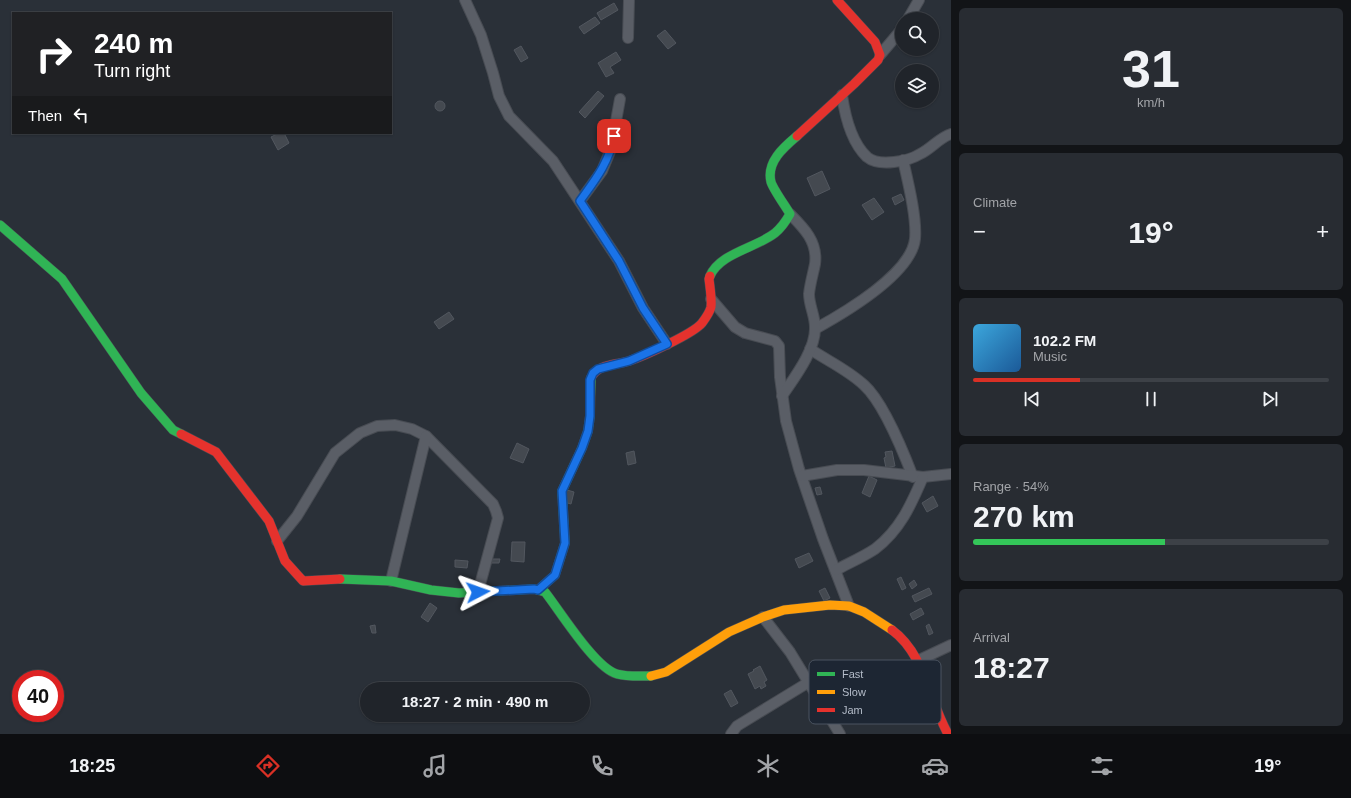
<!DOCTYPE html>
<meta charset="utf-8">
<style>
:root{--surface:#20242a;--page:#282c32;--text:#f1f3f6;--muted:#a2a4a8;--line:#3d4147;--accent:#d93025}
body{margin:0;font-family:Helvetica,sans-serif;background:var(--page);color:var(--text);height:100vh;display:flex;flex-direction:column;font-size:15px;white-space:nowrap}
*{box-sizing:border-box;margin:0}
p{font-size:13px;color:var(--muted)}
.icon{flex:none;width:22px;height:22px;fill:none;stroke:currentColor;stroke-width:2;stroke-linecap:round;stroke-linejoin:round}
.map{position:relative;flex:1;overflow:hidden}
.panel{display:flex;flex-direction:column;gap:8px;padding:8px;background:#121417;width:400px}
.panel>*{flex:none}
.hud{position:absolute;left:12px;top:12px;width:380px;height:122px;border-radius:0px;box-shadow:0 1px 3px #0004,0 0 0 1px var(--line);background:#202124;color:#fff;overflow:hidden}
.fabs{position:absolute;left:895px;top:12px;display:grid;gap:8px}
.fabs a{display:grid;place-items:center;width:44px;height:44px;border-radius:50%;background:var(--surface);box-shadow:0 1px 3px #0004,0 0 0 1px var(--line);font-size:20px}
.speed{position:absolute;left:12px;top:670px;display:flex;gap:8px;font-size:20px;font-weight:700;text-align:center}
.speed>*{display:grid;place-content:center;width:52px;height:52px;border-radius:50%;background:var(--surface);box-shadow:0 1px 3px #0004,0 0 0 1px var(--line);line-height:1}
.speed .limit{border:6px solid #d22;background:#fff;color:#111}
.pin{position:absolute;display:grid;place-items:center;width:34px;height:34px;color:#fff;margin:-17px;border-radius:8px;box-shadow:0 2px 6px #0006}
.me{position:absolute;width:44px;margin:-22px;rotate:86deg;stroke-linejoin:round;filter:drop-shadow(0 0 3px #0008)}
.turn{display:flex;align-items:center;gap:14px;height:84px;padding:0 16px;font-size:18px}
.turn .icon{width:52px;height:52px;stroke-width:2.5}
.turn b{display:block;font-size:28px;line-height:34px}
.then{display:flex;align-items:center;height:38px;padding:0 16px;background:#0003;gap:8px;font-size:15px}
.big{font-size:30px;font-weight:800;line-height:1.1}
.panel .widget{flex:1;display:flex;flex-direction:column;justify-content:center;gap:6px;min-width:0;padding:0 14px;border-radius:6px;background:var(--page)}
.panel .dial{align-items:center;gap:0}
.dial b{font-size:52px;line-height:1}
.song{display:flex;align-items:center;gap:12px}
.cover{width:48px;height:48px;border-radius:6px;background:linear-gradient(135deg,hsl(200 70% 55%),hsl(210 70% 35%))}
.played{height:4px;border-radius:2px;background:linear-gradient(90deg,var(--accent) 30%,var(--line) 30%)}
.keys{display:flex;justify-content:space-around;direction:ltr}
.heat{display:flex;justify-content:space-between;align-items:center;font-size:22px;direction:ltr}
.charge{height:6px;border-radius:3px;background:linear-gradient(90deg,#34c759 54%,var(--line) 0)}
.trip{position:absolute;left:360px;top:682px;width:230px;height:40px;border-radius:20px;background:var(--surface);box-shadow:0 1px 3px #0004,0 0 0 1px var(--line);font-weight:800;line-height:40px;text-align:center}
.tab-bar{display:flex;height:64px;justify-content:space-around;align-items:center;background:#0d0e11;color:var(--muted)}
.tab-bar .icon{width:28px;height:28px}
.tab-bar .selected{color:var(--accent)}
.tab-bar b{font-size:18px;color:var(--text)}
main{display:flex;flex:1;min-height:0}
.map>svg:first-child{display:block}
.building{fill:#444950;stroke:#52575f}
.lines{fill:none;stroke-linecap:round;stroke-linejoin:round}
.street-casing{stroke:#484c53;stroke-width:12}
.fast-casing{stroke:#484c53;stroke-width:10}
.slow-casing{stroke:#484c53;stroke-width:10}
.jam-casing{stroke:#484c53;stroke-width:10}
.street{stroke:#5a5e66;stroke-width:10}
.fast{stroke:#30b455;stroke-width:9}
.slow{stroke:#ff9f0a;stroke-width:9}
.jam{stroke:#e5322d;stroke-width:9}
.route-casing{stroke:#114b97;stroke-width:10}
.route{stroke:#1a73e8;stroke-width:7}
.key{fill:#1d2633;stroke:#4a5360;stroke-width:1}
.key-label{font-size:11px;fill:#b4bcc9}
</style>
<main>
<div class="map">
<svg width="951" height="734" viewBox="0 0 951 734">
<rect width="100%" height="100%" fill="#2a3038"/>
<g class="building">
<polygon points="614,3 618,10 601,20 597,13"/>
<polygon points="595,17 600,23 584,34 579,27"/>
<polygon points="665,30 676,43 668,49 657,36"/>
<polygon points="521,46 528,58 521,62 514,50"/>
<polygon points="616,52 621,60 610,67 614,73 606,77 598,63"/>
<polygon points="598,91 604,96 585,118 579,112"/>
<circle cx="440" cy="106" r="5"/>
<polygon points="279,133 284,133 289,143 278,150 271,137"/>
<polygon points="822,171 830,189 815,196 807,178"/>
<polygon points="901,194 904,200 895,205 892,198"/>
<polygon points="874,198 884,212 872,220 862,205"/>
<polygon points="449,312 454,319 439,329 434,322"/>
<polygon points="517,443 529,449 523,463 510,458"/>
<polygon points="634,451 636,463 628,465 626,453"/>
<polygon points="892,451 895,466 886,468 884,458 886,457 885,452"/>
<polygon points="869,476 877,480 870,497 862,493"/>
<polygon points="820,487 822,494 817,495 815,488"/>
<polygon points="567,490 574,492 571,504 564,502"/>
<polygon points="933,496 938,506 927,512 922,503"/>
<polygon points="512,542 525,542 524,562 511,561"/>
<polygon points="809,553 813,561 799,568 795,559"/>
<polygon points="489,559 500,559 499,563 489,563"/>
<polygon points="455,560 468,561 467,568 455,567"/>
<polygon points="901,577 906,588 902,590 897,579"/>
<polygon points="914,580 917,585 912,589 909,584"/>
<polygon points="825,588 830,598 824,601 819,591"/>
<polygon points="929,588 932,594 915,602 912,596"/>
<polygon points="430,603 437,608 428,622 421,617"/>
<polygon points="921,608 924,614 913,620 910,614"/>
<polygon points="929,624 933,633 929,635 926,626"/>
<polygon points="375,625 376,633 372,633 370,626"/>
<polygon points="760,666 767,680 764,682 766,686 761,689 760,686 755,689 748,674 754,671 753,670"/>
<polygon points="731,690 738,703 731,707 724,694"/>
</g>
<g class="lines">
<defs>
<g id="street">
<polyline points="465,0 481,35 493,73 499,96 509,116 553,161 619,261 643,308 667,344"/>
<polyline points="908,19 919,0"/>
<polyline points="628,38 629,0"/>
<polyline points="880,55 902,29"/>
<path d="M842 95C845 116 851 142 867 157 874 163 885 163 894 162 903 161 912 159 920 154 931 149 940 137 951 134"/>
<polyline points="580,201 602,171 611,149 620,99"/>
<polyline points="711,299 735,327 745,333 775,341 779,346 780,377 786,421 799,469 823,539 849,606"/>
<path d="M815 329C844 313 911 274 915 239 917 218 908 182 903 160"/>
<path d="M810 349C828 361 848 370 864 385 884 403 903 451 913 477"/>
<path d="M782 396C794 378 816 350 815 327 815 316 809 305 809 294 810 284 813 274 815 264 818 242 804 228 790 214"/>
<polyline points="802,476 837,470 864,470 923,477 951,474"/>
<polyline points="277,541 297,516 335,453 360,433 377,426 395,425 412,429 426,436 493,504 496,511 498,518 478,592"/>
<path d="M836 570C849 563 863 557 875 549 900 530 911 505 923 477"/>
<polyline points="391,581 426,436"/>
<polyline points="763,617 790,652 840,734"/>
<polyline points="917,661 951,645"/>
<polyline points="731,734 737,726 809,682"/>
</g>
<g id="fast">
<polyline points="0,225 62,279 141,393 173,430 181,434"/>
<path d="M710 276C720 253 756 248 775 233 781 228 786 221 790 214 786 207 773 189 771 182 766 162 784 147 797 136"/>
<path d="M340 579 391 581 431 590 459 593 534 589 545 592C560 611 595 668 617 674 628 677 640 676 651 676"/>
<polyline points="538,590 555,575 565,543 562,491 582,448 588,431 590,416 591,378"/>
</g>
<polyline id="slow" points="651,676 666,672 729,632 763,617 784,610 830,605 849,606 864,612 892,630"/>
<g id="jam">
<polyline points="797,136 854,84 878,60 880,55 875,42 837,0"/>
<path d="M591 378C597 364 616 365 629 361 644 356 693 334 702 323 705 319 710 311 711 307 712 300 710 287 709 279L710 276"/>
<polyline points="181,434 216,452 269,521 285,561 303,581 340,579"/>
<path d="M892 630C925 654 929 701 948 734"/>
</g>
</defs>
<use href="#street" class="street-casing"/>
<use href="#fast" class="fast-casing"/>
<use href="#slow" class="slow-casing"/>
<use href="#jam" class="jam-casing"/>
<use href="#street" class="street"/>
<use href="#fast" class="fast"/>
<use href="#slow" class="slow"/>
<use href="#jam" class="jam"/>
</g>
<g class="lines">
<defs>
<path id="route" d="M478 592 534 589 538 590 555 575 565 543 562 491 582 448 588 431 590 416V380L593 373 598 369 629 361 667 344 643 308 619 261 580 201C595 180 609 163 614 136"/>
</defs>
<use href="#route" class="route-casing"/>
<use href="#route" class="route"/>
</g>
<rect x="809" y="660" width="132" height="64" rx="6" class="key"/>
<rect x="817" y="672" width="18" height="4" fill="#30b455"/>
<rect x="817" y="690" width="18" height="4" fill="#ff9f0a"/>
<rect x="817" y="708" width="18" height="4" fill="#e5322d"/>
<g class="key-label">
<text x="842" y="678">Fast</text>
<text x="842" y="696">Slow</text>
<text x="842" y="714">Jam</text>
</g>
</svg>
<div class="fabs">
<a><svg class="icon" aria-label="search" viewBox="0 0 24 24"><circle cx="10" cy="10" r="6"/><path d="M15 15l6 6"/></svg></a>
<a><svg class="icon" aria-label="layers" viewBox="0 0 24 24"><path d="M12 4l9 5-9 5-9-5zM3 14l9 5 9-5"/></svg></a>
</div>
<div class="speed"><div class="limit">40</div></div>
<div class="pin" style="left:614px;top:136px;background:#d93025"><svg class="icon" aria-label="arrive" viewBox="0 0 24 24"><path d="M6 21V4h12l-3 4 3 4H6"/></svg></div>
<svg class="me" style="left:478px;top:592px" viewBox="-20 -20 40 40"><path d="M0-17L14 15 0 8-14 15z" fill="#1a73e8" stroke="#fff" stroke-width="4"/></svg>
<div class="trip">18:27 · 2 min · 490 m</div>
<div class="hud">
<div class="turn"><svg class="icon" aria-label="right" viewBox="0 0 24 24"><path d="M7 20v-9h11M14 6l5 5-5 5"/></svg><div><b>240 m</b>Turn right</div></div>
<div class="then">Then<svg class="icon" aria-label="left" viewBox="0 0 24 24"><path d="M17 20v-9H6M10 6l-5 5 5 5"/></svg></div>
</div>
</div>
<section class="panel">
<div class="widget dial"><b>31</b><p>km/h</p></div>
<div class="widget"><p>Climate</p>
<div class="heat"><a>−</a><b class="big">19°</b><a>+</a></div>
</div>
<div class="widget">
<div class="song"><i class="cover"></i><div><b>102.2 FM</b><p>Music</p></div></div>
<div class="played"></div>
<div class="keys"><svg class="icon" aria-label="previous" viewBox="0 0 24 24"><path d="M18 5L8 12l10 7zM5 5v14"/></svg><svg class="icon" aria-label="pause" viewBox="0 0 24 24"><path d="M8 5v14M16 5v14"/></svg><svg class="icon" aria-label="next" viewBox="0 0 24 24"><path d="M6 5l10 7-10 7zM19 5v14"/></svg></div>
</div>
<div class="widget"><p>Range · 54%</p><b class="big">270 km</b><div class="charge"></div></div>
<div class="widget"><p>Arrival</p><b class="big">18:27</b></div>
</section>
</main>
<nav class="tab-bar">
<b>18:25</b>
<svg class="icon selected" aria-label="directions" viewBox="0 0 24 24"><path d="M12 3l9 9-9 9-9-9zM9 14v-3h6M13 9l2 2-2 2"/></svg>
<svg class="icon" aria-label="music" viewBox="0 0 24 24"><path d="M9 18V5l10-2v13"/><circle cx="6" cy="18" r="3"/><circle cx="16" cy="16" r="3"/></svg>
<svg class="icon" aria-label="phone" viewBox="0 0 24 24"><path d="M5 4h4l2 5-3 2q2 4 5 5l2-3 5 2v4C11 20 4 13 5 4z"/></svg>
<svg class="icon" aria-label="climate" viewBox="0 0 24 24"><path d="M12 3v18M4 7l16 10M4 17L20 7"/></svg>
<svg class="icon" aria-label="car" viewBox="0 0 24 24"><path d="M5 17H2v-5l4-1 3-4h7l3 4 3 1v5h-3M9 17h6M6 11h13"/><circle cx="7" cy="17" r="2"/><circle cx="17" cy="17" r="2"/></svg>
<svg class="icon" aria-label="filters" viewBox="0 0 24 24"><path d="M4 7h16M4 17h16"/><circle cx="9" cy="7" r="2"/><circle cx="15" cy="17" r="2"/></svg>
<b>19°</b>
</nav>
